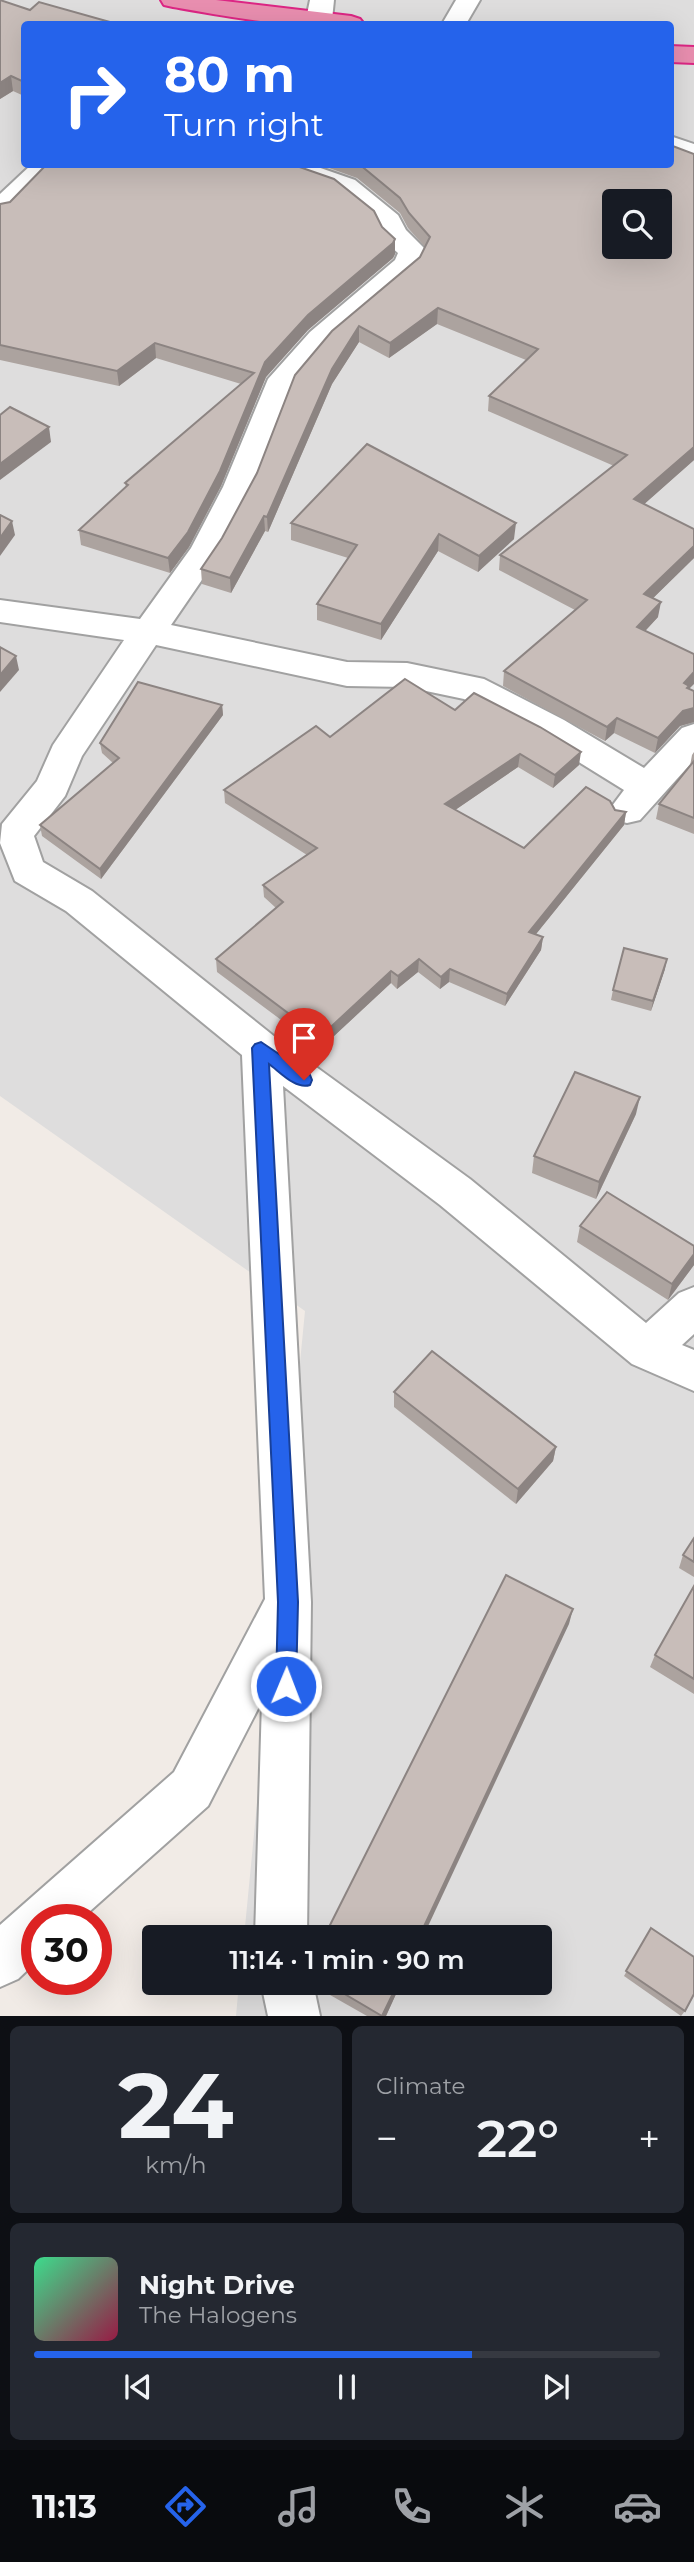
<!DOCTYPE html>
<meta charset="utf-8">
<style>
:root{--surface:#171b24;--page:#242831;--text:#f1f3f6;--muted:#9ea1a6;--line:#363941;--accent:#2563eb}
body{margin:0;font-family:Montserrat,sans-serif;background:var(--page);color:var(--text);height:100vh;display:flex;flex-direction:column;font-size:26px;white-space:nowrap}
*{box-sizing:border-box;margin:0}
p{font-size:23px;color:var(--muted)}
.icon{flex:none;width:38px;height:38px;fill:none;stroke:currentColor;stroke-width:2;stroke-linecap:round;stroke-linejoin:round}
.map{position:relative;height:2016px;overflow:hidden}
.sheet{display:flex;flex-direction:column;gap:10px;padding:10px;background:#0d0f14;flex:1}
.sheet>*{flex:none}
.top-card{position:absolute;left:21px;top:21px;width:653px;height:147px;border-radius:7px;box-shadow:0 7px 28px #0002;background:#2563eb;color:#fff;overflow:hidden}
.controls{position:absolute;left:602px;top:189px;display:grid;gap:14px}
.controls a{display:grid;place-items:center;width:70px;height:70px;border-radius:7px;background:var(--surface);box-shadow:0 7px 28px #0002;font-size:35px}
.speed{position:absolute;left:21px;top:1904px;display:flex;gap:14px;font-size:35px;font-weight:700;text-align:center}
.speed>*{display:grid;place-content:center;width:91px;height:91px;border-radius:50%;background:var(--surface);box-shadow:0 7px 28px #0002;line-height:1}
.speed .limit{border:10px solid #d22;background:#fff;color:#111}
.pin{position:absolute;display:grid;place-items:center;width:60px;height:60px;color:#fff;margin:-72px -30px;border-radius:50% 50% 50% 0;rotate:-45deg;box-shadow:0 0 7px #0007}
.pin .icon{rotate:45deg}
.me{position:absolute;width:77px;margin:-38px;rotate:1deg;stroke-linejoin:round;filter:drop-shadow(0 0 5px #0008)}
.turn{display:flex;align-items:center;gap:24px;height:147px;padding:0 28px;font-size:32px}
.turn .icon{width:91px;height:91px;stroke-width:2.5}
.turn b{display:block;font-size:49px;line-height:60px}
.big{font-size:52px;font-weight:600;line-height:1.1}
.sheet .card{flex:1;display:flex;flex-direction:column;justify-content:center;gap:10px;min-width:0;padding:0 24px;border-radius:10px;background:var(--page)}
.sheet .dial{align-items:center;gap:0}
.dial b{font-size:91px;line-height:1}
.song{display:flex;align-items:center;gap:21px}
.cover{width:84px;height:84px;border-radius:10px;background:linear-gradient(135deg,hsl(150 70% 55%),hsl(340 70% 35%))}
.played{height:7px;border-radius:4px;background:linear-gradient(90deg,var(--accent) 70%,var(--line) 70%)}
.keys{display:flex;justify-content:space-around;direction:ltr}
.heat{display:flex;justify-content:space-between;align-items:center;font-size:38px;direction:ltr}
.sheet .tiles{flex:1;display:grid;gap:10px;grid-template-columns:1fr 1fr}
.card:last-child{grid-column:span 2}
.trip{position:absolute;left:142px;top:1925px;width:410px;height:70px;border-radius:7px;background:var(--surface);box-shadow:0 7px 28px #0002;font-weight:600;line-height:70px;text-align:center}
.dock{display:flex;height:112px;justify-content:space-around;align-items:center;background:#090b0e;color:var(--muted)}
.dock .icon{width:49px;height:49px}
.dock .selected{color:var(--accent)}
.dock b{font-size:32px;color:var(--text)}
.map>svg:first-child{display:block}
.residential{fill:#dedddd;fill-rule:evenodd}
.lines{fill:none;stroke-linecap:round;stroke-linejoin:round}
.minor-casing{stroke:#a1a1a1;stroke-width:4}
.highway-casing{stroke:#dc2684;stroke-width:4}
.minor{fill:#fff;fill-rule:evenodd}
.highway{fill:#e88eaf;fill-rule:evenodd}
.wall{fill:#aca39f}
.shaded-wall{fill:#8c8482}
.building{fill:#c8bdb9;stroke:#8c8482;stroke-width:2;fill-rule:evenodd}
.route{fill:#2563eb;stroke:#184099;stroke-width:2}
</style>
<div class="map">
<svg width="694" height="2016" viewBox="0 0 694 2016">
<rect width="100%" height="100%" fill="#f1ebe6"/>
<path class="residential" d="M0 0H694V2016H236L239 1983H539V1937H244L305 1311 0 1096ZM24 24H670V164H24ZM614 201H660V247H614Z"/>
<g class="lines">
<defs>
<g id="minor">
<polygon points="310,0 334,0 332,20 329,24 305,24"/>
<polygon points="456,0 480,0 466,24 442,24"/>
<polygon points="670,136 694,144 694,161 670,153"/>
<polygon points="32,164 61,164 10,215 0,217 0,194"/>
<polygon points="269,164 309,164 355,180 398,215 406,230 427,251 418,270 330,344 293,389 255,487 221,552 171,625 347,662 407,663 484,679 564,720 644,768 682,728 694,724 694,760 640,820 627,823 614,820 609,810 624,790 540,738 464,699 407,687 347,686 156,645 82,756 65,796 34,836 43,862 92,891 275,1037 470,1179 646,1323 679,1293 694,1287 694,1334 682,1345 694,1350 694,1391 632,1364 440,1205 283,1086 311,1602 307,1937 255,1937 262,1701 208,1806 80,1920 37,1920 37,1961 18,1979 0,1987 0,1925 174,1772 265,1599 242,1055 66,911 15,881 0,843 2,824 37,781 53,745 124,640 0,622 0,600 140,619 191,548 223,487 268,379 310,332 395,260 398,253 383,240 376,225 335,192 272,170"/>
<polygon points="261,1983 313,1983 320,2016 268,2016"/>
</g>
<g id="highway">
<path d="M161 0H216L351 16 360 19 364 24C300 30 236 18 173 7L164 5Z"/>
<polygon points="670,46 694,47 694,63 670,62"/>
</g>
</defs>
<use href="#minor" class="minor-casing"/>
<use href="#highway" class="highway-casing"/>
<use href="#minor" class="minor"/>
<use href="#highway" class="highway"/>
</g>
<g class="wall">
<polygon points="0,0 30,10 24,24 24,96 13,91 0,99"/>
<polygon points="694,154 694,460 644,504 694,529 694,558 653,598 658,617 645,631 689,689 694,691 694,722 680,726 655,753 614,733 605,741 503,686 504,671 575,610 499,570 500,555 614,466 488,411 489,396 526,360 437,324 389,358 359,342 332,384 268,532 265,531 231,593 202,584 201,569 222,538 257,473 295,375 420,257 425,247 408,228 400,213 357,178 318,164 670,164"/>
<polygon points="0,204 395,254 393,258 308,330 266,377 221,486 189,547 170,573 81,545 79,530 126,487 125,483 241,384 156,358 119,386 0,360"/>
<polygon points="291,523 514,539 478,572 438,551 381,640 317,620 317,604 348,558 291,540"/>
<polygon points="222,705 223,715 101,879 42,836 40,825 113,763 102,753 100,743"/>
<polygon points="455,710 579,765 553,788 518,767 455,810 524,848 615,810 626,812 624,825 536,934 543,937 541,950 505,1006 449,982 440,989 418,972 397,989 391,983 320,1049 217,972 216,959 276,908 264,897 263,885 307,855 225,803 224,790 330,737"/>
<polygon points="694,752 694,834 656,819 659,804 690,766 692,755"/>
<polygon points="665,969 651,1011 611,1000 613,990"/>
<polygon points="636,1114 596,1199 532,1173 534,1156"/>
<polygon points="580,1226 694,1265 668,1300 577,1242"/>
<polygon points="394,1392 556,1447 553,1461 516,1504 394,1407"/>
<polygon points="694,1538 694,1577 679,1568 683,1555"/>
<polygon points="694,1586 694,1694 650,1667 655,1655"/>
<polygon points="651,1928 685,2011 681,2016 624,1976"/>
<polygon points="315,1983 401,1983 386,2016 367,2016 316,1987"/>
</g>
<g class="shaded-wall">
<polygon points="11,76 13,91 0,99 0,83"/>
<polygon points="395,239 395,254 393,258 308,330 266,377 221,486 189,547 170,573 168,558 265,362 308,315"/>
<polygon points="438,308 437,324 389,358 390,343"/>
<polygon points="359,326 359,342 332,384 268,532 267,517 332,369"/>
<polygon points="155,343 156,358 119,386 117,371"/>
<polygon points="49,427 51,442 0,480 0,464"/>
<polygon points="694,447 694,460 632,515 634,499"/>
<polygon points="264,516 265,531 231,593 230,578"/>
<polygon points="12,521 15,535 0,556 0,538"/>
<polygon points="516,523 514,539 478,572 479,556"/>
<polygon points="439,534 438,551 381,640 381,624"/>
<polygon points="694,546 694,558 642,609 644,594"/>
<polygon points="661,602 658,617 635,642 637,627"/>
<polygon points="16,656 19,670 0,692 0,675"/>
<polygon points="694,672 694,684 688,690 684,683"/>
<polygon points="222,705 223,715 101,879 100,869"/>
<polygon points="694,708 694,722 680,726 655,753 658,738 683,711"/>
<polygon points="617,718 614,733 605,741 607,727"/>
<polygon points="581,752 579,765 553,788 555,775"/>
<polygon points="520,754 518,767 445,817 445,804"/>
<polygon points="626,812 624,825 528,944 529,932"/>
<polygon points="543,937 541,950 505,1006 507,994"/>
<polygon points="419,959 418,972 397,989 398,976"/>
<polygon points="667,959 665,969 651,1011 653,1001"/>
<polygon points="450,969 449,982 440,989 441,977"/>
<polygon points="391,971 391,983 320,1049 320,1037"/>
<polygon points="640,1097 636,1114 596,1199 599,1182"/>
<polygon points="694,1254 694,1265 668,1300 672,1284"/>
<polygon points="556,1447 553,1461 516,1504 518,1489"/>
<polygon points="573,1609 569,1624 423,1937 419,1937"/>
<polygon points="398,1983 401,1983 386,2016 382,2016"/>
</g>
<g class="building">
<polygon points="0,0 30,10 39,2 117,24 24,24 24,82 11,76 0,83"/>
<path d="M670 145 694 154V447L634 499 694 529V546L644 594 661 602 637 627 694 654V672L684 683 689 686 687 688 694 691V708L683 711 658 738 617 718 607 727 504 671 587 600 500 555 627 455 489 396 538 349 438 308 390 343 359 326 332 369 267 517 264 516 230 578 201 569 222 538 257 473 295 375 332 331 420 257 430 237 409 213 400 198 359 164H670ZM614 201H660V247H614Z"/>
<polygon points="47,164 291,164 334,179 374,211 382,227 395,239 393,243 308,315 265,362 220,471 188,532 168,558 79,530 128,485 125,483 254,373 155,343 117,371 0,345 0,204 10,202"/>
<polygon points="10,407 49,427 0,464 0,415"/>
<polygon points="367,444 516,523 479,556 439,534 381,624 317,604 357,545 291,523"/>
<polygon points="0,515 12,521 0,538"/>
<polygon points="0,647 16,656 0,675"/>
<polygon points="405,679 455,710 474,693 540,727 581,752 555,775 520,754 445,804 524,848 586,787 610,801 615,810 626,812 529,932 543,937 507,994 450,969 441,977 419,959 398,976 391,971 320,1037 216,959 283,902 263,885 317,848 224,790 316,726 330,737"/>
<polygon points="138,682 222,705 100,869 40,825 119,758 100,743"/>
<polygon points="694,761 694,818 659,804"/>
<polygon points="624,948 667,959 653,1001 613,990"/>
<polygon points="575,1072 640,1097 599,1182 534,1156"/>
<polygon points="607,1192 694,1246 694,1254 672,1284 580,1226"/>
<polygon points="432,1351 556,1447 518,1489 394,1392"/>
<polygon points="694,1538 694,1562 683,1555"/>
<polygon points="506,1575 573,1609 419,1937 324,1937"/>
<polygon points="694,1586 694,1679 655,1655"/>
<polygon points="651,1928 694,1957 694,1994 685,2011 626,1971"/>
<polygon points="326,1983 398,1983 382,2016"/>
</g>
<path class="route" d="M261 1042 310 1075 312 1080 310 1085C296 1090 280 1072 269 1064L298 1602 296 1686 293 1693 286 1696 279 1693 276 1686 278 1602 252 1048 255 1044Z"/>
</svg>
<div class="controls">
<a><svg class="icon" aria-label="search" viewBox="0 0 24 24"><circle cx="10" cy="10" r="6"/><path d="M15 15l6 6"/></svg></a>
</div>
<div class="speed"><div class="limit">30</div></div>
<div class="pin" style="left:304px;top:1080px;background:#d93025"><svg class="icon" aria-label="arrive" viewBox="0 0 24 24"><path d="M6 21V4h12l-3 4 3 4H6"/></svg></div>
<svg class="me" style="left:286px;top:1686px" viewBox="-20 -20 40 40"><circle r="17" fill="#2563eb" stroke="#fff" stroke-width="3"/><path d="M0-11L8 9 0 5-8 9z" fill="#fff"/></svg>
<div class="trip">11:14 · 1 min · 90 m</div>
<div class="top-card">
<div class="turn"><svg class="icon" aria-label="right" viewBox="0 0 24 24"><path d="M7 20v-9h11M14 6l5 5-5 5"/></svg><div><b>80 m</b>Turn right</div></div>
</div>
</div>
<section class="sheet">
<div class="tiles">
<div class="card dial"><b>24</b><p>km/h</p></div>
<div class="card"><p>Climate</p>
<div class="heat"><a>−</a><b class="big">22°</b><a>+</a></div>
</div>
<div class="card">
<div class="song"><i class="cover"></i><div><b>Night Drive</b><p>The Halogens</p></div></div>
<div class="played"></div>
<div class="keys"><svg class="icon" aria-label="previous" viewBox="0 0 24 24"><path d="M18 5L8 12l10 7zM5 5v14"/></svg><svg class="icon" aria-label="pause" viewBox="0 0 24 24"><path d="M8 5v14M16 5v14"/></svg><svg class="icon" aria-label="next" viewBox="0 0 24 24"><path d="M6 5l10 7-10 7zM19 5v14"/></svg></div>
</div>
</div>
</section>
<nav class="dock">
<b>11:13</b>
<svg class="icon selected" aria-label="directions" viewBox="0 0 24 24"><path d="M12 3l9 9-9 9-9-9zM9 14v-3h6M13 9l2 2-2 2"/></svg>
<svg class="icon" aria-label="music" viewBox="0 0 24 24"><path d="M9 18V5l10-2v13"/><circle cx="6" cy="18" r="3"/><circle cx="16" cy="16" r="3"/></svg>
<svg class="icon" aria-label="phone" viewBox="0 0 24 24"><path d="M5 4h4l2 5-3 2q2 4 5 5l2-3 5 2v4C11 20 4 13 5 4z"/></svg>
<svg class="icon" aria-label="climate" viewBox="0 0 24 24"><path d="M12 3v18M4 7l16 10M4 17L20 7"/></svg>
<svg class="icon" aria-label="car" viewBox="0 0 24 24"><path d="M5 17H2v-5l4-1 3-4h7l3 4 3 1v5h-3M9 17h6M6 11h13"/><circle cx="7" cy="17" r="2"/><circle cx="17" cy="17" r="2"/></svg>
</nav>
